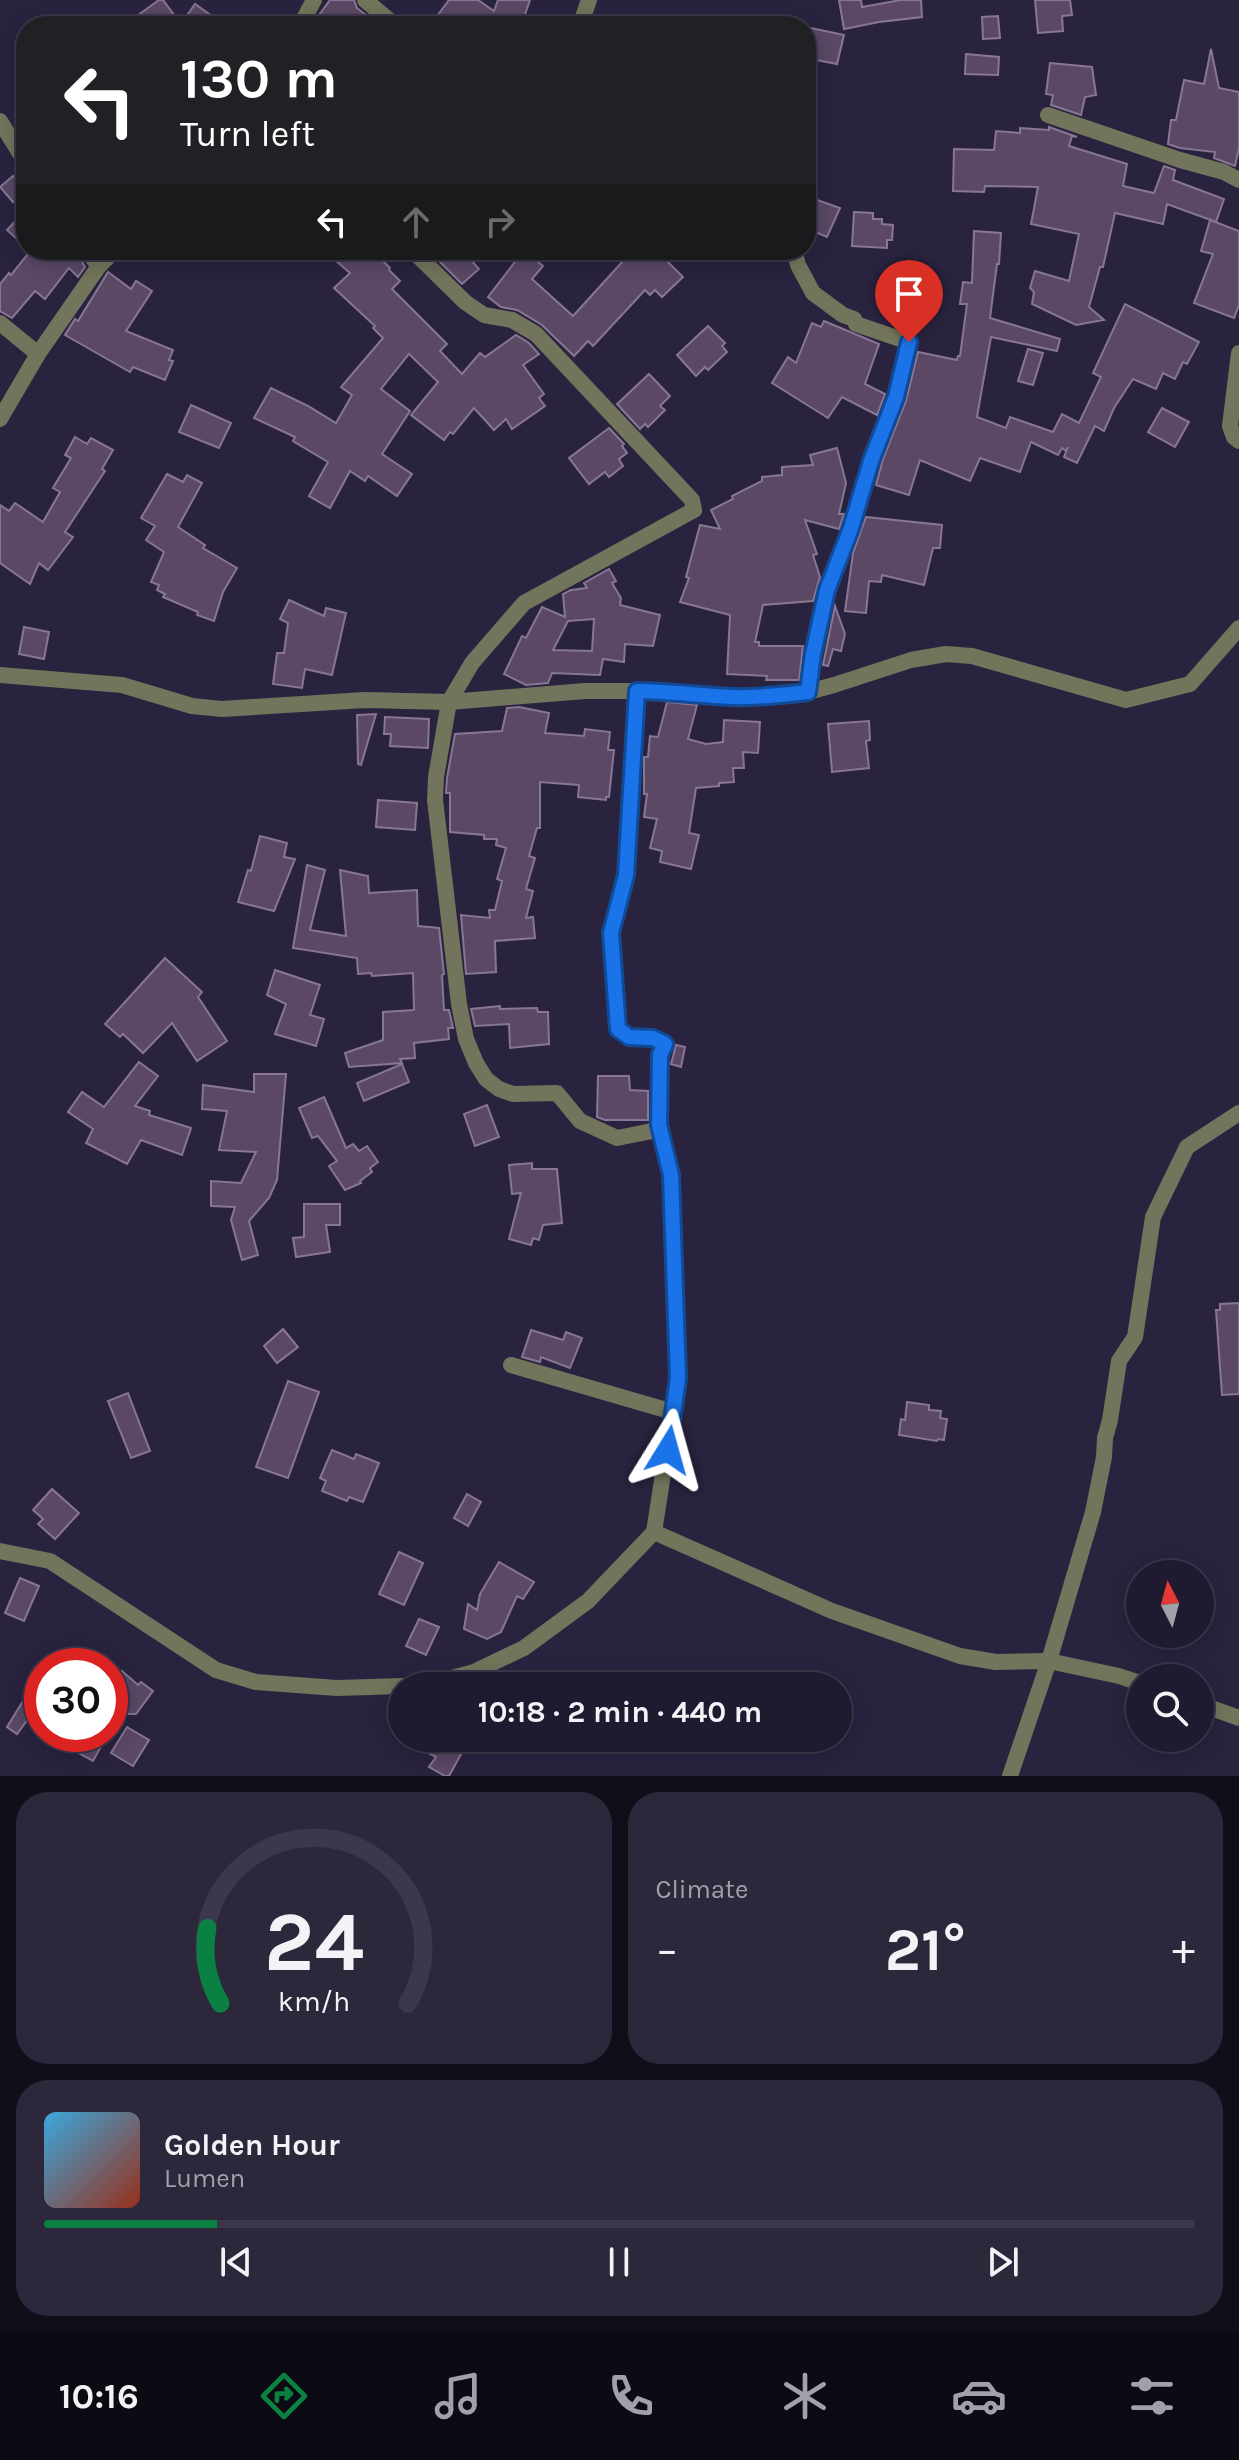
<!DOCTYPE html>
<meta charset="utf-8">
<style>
:root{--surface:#1f1a2f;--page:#2c273b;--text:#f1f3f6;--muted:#a1a1aa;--line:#3c384b;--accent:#0b8043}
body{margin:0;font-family:Karla,sans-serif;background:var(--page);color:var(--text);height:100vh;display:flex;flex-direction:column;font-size:30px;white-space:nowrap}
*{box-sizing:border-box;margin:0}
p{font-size:26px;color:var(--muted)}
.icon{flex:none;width:44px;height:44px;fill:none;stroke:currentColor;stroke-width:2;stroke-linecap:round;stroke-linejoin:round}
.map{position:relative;height:1776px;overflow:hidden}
.drawer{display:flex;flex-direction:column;gap:16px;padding:16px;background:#110e1a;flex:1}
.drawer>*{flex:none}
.guide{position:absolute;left:16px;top:16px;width:800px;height:244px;border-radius:32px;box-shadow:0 4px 20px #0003,0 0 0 2px var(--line);background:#202124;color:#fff;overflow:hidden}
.needle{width:52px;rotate:354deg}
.fabs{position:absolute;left:1126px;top:1560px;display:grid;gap:16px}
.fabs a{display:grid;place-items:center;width:88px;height:88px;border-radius:50%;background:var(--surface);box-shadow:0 4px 20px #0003,0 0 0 2px var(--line);font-size:40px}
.speed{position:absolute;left:24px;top:1648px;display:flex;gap:16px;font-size:40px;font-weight:700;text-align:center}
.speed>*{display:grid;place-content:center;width:104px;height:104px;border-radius:50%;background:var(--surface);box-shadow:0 4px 20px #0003,0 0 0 2px var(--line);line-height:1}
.speed .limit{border:12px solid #d22;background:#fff;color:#111}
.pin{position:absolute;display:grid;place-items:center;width:68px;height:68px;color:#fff;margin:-82px -34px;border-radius:50% 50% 50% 0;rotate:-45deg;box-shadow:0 0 8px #0007}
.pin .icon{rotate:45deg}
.me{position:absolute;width:88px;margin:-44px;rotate:8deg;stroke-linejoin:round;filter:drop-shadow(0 0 6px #0008)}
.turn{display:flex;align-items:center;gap:28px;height:168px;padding:0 32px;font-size:36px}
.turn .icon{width:104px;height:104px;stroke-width:2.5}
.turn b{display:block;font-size:56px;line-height:68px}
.lanes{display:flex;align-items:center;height:76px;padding:0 32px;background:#0003;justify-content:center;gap:40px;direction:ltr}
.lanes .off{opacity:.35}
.big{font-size:60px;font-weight:700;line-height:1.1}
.drawer .widget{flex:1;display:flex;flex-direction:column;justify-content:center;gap:12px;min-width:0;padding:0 28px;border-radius:32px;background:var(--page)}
.drawer .dial{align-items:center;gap:0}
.dial svg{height:208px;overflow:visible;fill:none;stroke:var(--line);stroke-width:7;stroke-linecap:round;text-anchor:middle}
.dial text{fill:var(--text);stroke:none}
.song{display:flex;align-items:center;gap:24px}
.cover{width:96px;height:96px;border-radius:12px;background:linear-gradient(135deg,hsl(200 70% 55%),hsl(10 70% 35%))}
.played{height:8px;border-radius:4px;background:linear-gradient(90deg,var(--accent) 15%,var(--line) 15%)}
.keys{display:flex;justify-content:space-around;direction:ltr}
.heat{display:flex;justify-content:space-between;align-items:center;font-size:44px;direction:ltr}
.drawer .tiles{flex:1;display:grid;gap:16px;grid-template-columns:1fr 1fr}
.widget:last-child{grid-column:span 2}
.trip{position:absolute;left:388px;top:1672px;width:464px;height:80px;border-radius:40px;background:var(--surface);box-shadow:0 4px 20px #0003,0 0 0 2px var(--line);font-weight:700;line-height:80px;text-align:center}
.tab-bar{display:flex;height:128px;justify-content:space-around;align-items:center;background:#0c0a13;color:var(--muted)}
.tab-bar .icon{width:56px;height:56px}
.tab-bar .selected{color:var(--accent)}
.tab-bar b{font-size:36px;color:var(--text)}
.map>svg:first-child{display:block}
.building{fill:#5a4865;stroke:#887694;stroke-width:2;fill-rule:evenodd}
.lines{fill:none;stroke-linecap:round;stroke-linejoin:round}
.minor{stroke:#72745b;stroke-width:16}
.route-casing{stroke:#114b97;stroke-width:20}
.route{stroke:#1a73e8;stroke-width:14}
</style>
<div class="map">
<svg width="1239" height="1776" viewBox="0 0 1239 1776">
<rect width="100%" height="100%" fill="#29233f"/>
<g class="building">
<polygon points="159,0 163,0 181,24 195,4 226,26 123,26"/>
<polygon points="330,0 354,0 357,8 367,16 359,26 335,26 319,15"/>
<polygon points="449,0 478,0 494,11 498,0 530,0 521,26 488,26 472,19 466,26 452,26 437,16"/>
<polygon points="839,0 861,0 862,7 901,0 921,0 922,17 879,22 844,29"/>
<polygon points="1035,0 1070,0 1072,15 1062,16 1063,31 1038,33"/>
<polygon points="998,16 1000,38 983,39 982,17"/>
<polygon points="806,27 844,35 837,64 806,58"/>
<polygon points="1211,49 1219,88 1239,92 1239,148 1235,166 1214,158 1215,152 1180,148 1168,144 1171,120 1176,120 1184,80 1204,84"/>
<polygon points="966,54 999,57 998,75 965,74"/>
<polygon points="1050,63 1092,67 1096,95 1085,97 1081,115 1051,105 1053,95 1046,94"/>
<polygon points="1049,127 1077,137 1072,136 1069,146 1127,164 1123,186 1154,193 1164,166 1175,170 1173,180 1224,199 1216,222 1167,204 1163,224 1115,213 1103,267 1100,267 1089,307 1104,320 1076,325 1032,304 1034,292 1030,288 1035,271 1069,281 1079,234 1031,224 1038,187 985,186 984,192 953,191 954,149 994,150 996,131 1020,133 1020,128 1049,130"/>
<polygon points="13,176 26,191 13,202 0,187"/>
<polygon points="806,196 840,208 827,237 806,228"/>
<polygon points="26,210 26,247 7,230"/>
<polygon points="854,212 873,213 873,219 882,219 882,224 893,225 892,240 887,240 887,248 852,246"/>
<polygon points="1210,220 1239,231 1239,305 1234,318 1194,303 1213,254 1201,251"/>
<polygon points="974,231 1001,233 999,264 997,264 990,318 1060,339 1057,351 991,337 977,417 1006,428 1010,417 1053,432 1062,414 1079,423 1101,377 1093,373 1125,304 1199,342 1187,364 1183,362 1175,379 1163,373 1156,389 1133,379 1114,408 1104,431 1095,426 1077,463 1064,457 1068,447 1066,451 1062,448 1058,455 1031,442 1020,472 980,458 970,481 920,460 909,495 876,485 883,459 906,401 918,352 957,360 958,356 960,356 967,304 960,304 963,282 972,283"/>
<polygon points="31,250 75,250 85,267 78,277 69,268 45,299 35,291 12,318 0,311 0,284 9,273 11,275"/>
<polygon points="341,250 372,250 390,268 389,270 400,281 392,289 447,344 440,351 462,374 480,353 485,357 516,335 529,343 539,354 523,365 544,394 539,398 545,406 512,429 506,419 494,430 474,408 453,434 450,432 444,440 411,415 438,382 409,354 381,389 410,411 382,454 412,474 397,496 368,476 365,481 350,471 330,508 309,496 328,462 293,441 295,437 254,418 271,388 308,406 336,423 352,395 341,387 383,338 373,328 375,326 334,288 350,273 334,259"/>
<polygon points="445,250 462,250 479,269 462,284 436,258"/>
<polygon points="524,250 543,266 532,279 573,316 624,260 612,250 656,250 683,277 662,297 655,290 650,295 645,290 593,346 588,341 574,356 542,325 517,310 501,307 488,297"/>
<polygon points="108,272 131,289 136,281 152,291 126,331 173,350 169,360 173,361 165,380 133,367 130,372 65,335 75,319 78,321"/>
<polygon points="824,321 879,344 865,384 885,394 877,415 842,397 828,418 772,383 788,357 796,363 812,323 821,327"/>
<polygon points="708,326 725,343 722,346 727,352 708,370 705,367 696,376 677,355"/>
<polygon points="1028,349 1043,353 1033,385 1018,381"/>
<polygon points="649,374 670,396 660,406 665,410 648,427 645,424 640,429 617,404"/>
<polygon points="191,405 231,423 219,448 179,432"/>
<polygon points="1162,408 1189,422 1175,447 1148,432"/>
<polygon points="609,428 624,444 622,446 627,453 619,459 623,466 609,477 605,472 589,484 569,458"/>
<polygon points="75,437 87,444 91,438 113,450 102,469 105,471 65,532 73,537 48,570 39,563 30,584 0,563 0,505 9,511 15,503 43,522 60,492 53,488 71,458 65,455"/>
<polygon points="837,448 846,483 839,514 844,514 839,529 805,520 817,554 813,555 820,577 813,601 763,605 755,642 759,642 759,646 803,646 799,680 766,680 767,676 727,674 730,615 680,602 689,578 686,577 700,525 720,529 711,510 733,499 732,496 762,481 762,477 782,475 782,467 813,465 810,455"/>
<polygon points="167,474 183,482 187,475 202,483 178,527 205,545 203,548 237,568 223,592 214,621 197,615 198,612 163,597 165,594 157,590 159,585 151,582 164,552 146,540 155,526 141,518"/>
<polygon points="866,517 942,525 940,548 933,548 924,585 882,575 881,582 869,581 866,613 845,611 853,553"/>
<path d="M609 569 616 581 612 583 621 598 620 605 660 615 653 646 625 644 624 662 603 659 600 675 552 673 548 683 526 685 504 674 522 636 526 638 542 607 565 617 563 594 571 590 587 588 584 583ZM594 619 592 651 553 650 568 621Z"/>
<polygon points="289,600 324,616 326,608 346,613 332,675 305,669 302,688 273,684 277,653 284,653 288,623 280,619"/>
<polygon points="835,606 845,634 841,651 833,649 828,666 823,665"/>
<polygon points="24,627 49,632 44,659 19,654"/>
<polygon points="667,702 697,705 688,739 706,744 723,742 724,720 760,722 758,753 743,752 744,768 733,768 734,782 719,783 719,786 696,788 689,833 699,835 691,869 660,862 662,851 650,848 657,819 644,817 647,794 644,794 644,757 648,757 650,736 658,737"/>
<polygon points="519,707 549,713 545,733 584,736 585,729 610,732 608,750 614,750 609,797 606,797 606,800 578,797 579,785 540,782 540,828 537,828 529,856 535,858 526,889 533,891 526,918 533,917 535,938 495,941 496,972 466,974 461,915 490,918 489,910 495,910 502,881 497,879 506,848 496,845 497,839 484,839 484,835 450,832 450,793 446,793 447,778 455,734 502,731 507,708"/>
<polygon points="376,714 361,765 358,764 357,715"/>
<polygon points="385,717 429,719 428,748 390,746 391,734 384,734"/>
<polygon points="869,721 870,740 866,741 869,768 832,772 828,724"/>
<polygon points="378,800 417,803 415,830 376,827"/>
<polygon points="260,836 287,843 284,857 295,859 274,911 238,902 248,870 251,871"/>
<polygon points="307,865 325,870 310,930 346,936 340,870 368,876 369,893 417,890 418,926 439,928 444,974 442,975 444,1010 449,1010 453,1028 448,1028 449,1039 414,1043 415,1058 400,1059 402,1063 349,1067 345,1053 383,1040 383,1012 414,1010 413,973 372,976 371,973 358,974 357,958 293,948"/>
<polygon points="165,958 202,992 198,997 227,1041 197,1061 172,1023 143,1053 123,1034 120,1037 105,1024"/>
<polygon points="275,970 320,985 310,1015 324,1019 316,1046 275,1034 286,1004 267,995"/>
<polygon points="500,1006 500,1009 537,1008 538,1012 548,1012 549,1044 510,1048 509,1024 475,1026 471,1009"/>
<polygon points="676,1045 685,1047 681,1067 671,1064"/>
<polygon points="139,1062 158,1076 135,1106 150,1111 149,1115 191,1128 182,1155 141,1140 127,1164 86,1143 93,1129 68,1112 82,1092 104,1107"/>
<polygon points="402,1064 409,1082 364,1101 357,1083"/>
<polygon points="254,1074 286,1074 277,1180 269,1198 249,1221 258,1255 242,1260 231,1220 235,1207 211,1206 211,1181 241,1183 256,1152 219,1150 227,1111 202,1109 203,1085 254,1092"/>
<polygon points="598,1076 629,1076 630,1090 648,1091 648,1120 605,1120 597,1117"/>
<polygon points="324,1097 346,1148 353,1144 359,1151 367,1146 378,1162 370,1168 372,1172 360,1181 361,1183 345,1190 329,1166 337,1161 318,1136 312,1138 299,1108"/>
<polygon points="487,1105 499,1137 475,1146 464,1114"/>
<polygon points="532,1163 532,1169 557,1169 562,1223 543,1225 539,1240 533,1238 531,1245 509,1239 521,1193 512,1194 509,1165"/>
<polygon points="304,1204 340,1204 340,1225 326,1225 330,1252 296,1257 293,1238 304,1237"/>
<polygon points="1239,1303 1239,1394 1222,1395 1216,1310 1220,1310 1220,1304"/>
<polygon points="283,1329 298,1347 277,1363 264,1346"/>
<polygon points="531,1330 563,1340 566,1332 582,1338 570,1368 541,1357 540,1362 522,1357"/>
<polygon points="288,1381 319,1392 288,1478 256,1467"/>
<polygon points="128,1393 150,1451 131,1458 108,1401"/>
<polygon points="907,1402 929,1405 929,1410 941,1411 940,1418 947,1419 944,1440 938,1439 937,1441 899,1435 901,1419 905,1420"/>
<polygon points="332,1450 354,1459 356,1454 379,1463 363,1502 349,1497 347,1501 322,1491 326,1481 320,1478"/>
<polygon points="52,1489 79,1513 55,1539 38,1524 43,1519 33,1510"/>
<polygon points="467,1494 481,1502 468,1526 454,1518"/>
<polygon points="399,1552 423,1563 404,1605 379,1594"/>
<polygon points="499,1562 534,1582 523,1599 517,1596 501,1632 487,1639 464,1629 468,1604 477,1610 480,1594"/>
<polygon points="20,1578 39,1586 24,1621 5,1613"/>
<polygon points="419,1619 439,1627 426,1655 406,1646"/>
<polygon points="42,1670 42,1700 17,1734 7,1727"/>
<polygon points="122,1671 138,1685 141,1682 153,1691 136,1714 129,1714 110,1697 110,1685"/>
<polygon points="127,1727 149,1740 133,1766 111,1753"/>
<polygon points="44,1734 108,1734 93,1761"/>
<polygon points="401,1738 470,1738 449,1776 445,1776 429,1767 436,1757"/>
</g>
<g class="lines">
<g class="minor">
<polyline points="365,0 396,26"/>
<polyline points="300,26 314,0"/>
<polyline points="584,26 583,17 589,0"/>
<polyline points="1048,115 1180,160 1224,172 1239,180"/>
<polyline points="0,121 26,163"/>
<polyline points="86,250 99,266"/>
<polyline points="412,250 465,302 484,315 512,320 536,334 692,500 694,510 524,603 472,663 449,702 436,777 435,800 459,1004 466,1039 476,1063 486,1079 499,1089 513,1094 557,1093 580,1121 617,1138 652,1131 659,1125"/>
<polyline points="794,250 798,265 813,293 843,315 854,319 856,324 909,342 896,397 871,461 851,528 827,590 813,654 808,692"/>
<polyline points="0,323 38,354"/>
<polyline points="1239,353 1230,426 1234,437 1239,441"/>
<polyline points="0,419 38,354 99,266 115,250"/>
<polyline points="0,675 122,685 192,706 222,709 365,700 449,702 585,691 664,691 731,697 768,697 808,692 834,685 911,660 946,654 972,656 1126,700 1190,684 1239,628"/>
<polyline points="511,1365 673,1412"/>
<polyline points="654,1532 832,1611 960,1656 996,1662 1049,1661 1119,1676 1140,1683"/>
<polyline points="0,1551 50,1561 216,1670 256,1682 337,1688 402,1686"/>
<polyline points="409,1686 422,1686 474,1672 524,1648 588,1601 654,1532 678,1378 671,1175 659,1125 660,1055 665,1044 653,1038 629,1037 618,1029 611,933 626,875 637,691"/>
<polyline points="1200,1704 1239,1718"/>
<polyline points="1010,1776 1049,1661 1093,1512 1104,1457 1105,1438 1110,1420 1119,1361 1135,1337 1153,1217 1187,1147 1239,1113"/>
</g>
</g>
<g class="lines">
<defs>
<path id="route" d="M668 1450 678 1378 671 1175 659 1125 660 1055 665 1044 653 1038 629 1037 618 1029 611 933 626 875 637 691C669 691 700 696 732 697 758 698 783 695 808 692L813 654 827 590 851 528 871 461 896 397 909 342"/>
</defs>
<use href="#route" class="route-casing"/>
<use href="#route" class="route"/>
</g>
</svg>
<div class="fabs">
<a><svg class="needle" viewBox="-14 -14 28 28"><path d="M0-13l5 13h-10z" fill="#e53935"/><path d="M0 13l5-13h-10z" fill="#a1a1aa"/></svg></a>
<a><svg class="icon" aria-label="search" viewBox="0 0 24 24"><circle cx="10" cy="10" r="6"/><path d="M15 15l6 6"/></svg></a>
</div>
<div class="speed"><div class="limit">30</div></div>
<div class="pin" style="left:909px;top:342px;background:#d93025"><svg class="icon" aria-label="arrive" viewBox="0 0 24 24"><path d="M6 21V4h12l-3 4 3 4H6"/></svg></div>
<svg class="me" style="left:668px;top:1450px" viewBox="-20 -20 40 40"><path d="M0-17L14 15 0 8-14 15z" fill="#1a73e8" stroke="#fff" stroke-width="4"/></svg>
<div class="trip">10:18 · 2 min · 440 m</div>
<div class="guide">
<div class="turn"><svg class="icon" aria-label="left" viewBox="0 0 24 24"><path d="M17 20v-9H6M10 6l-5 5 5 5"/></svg><div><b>130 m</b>Turn left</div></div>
<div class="lanes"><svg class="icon" aria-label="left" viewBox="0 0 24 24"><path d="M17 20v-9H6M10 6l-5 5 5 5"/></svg><svg class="icon off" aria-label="ahead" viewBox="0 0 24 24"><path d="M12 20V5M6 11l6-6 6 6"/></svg><svg class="icon off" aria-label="right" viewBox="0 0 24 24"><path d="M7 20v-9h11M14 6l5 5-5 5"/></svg></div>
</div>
</div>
<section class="drawer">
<div class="tiles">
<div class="widget dial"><svg viewBox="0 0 100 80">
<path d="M14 69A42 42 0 1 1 86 69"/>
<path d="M14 69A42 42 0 0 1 9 40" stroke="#0b8043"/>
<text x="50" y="56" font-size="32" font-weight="700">24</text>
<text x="50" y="72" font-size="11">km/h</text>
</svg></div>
<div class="widget"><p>Climate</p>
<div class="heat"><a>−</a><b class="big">21°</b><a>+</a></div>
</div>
<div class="widget">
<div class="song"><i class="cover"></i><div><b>Golden Hour</b><p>Lumen</p></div></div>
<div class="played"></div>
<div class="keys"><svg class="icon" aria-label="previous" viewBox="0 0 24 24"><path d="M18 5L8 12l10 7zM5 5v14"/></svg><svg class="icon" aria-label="pause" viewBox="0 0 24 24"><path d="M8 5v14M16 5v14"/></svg><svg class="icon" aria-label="next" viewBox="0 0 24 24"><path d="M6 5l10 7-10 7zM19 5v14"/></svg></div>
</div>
</div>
</section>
<nav class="tab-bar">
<b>10:16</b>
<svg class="icon selected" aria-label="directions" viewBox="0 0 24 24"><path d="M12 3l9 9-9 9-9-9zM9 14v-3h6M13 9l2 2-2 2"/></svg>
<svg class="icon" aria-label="music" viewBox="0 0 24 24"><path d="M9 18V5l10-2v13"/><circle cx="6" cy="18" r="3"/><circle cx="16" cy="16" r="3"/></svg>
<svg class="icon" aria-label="phone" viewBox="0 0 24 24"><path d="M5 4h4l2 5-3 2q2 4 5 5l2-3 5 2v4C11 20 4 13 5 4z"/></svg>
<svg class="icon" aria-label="climate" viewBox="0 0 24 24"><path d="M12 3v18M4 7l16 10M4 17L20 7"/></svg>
<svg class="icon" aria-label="car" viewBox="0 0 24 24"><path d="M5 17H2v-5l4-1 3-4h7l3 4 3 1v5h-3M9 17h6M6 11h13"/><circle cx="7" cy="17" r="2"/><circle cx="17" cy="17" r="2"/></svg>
<svg class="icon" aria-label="filters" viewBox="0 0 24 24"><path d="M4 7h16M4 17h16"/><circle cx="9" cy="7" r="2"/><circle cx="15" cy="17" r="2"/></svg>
</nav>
